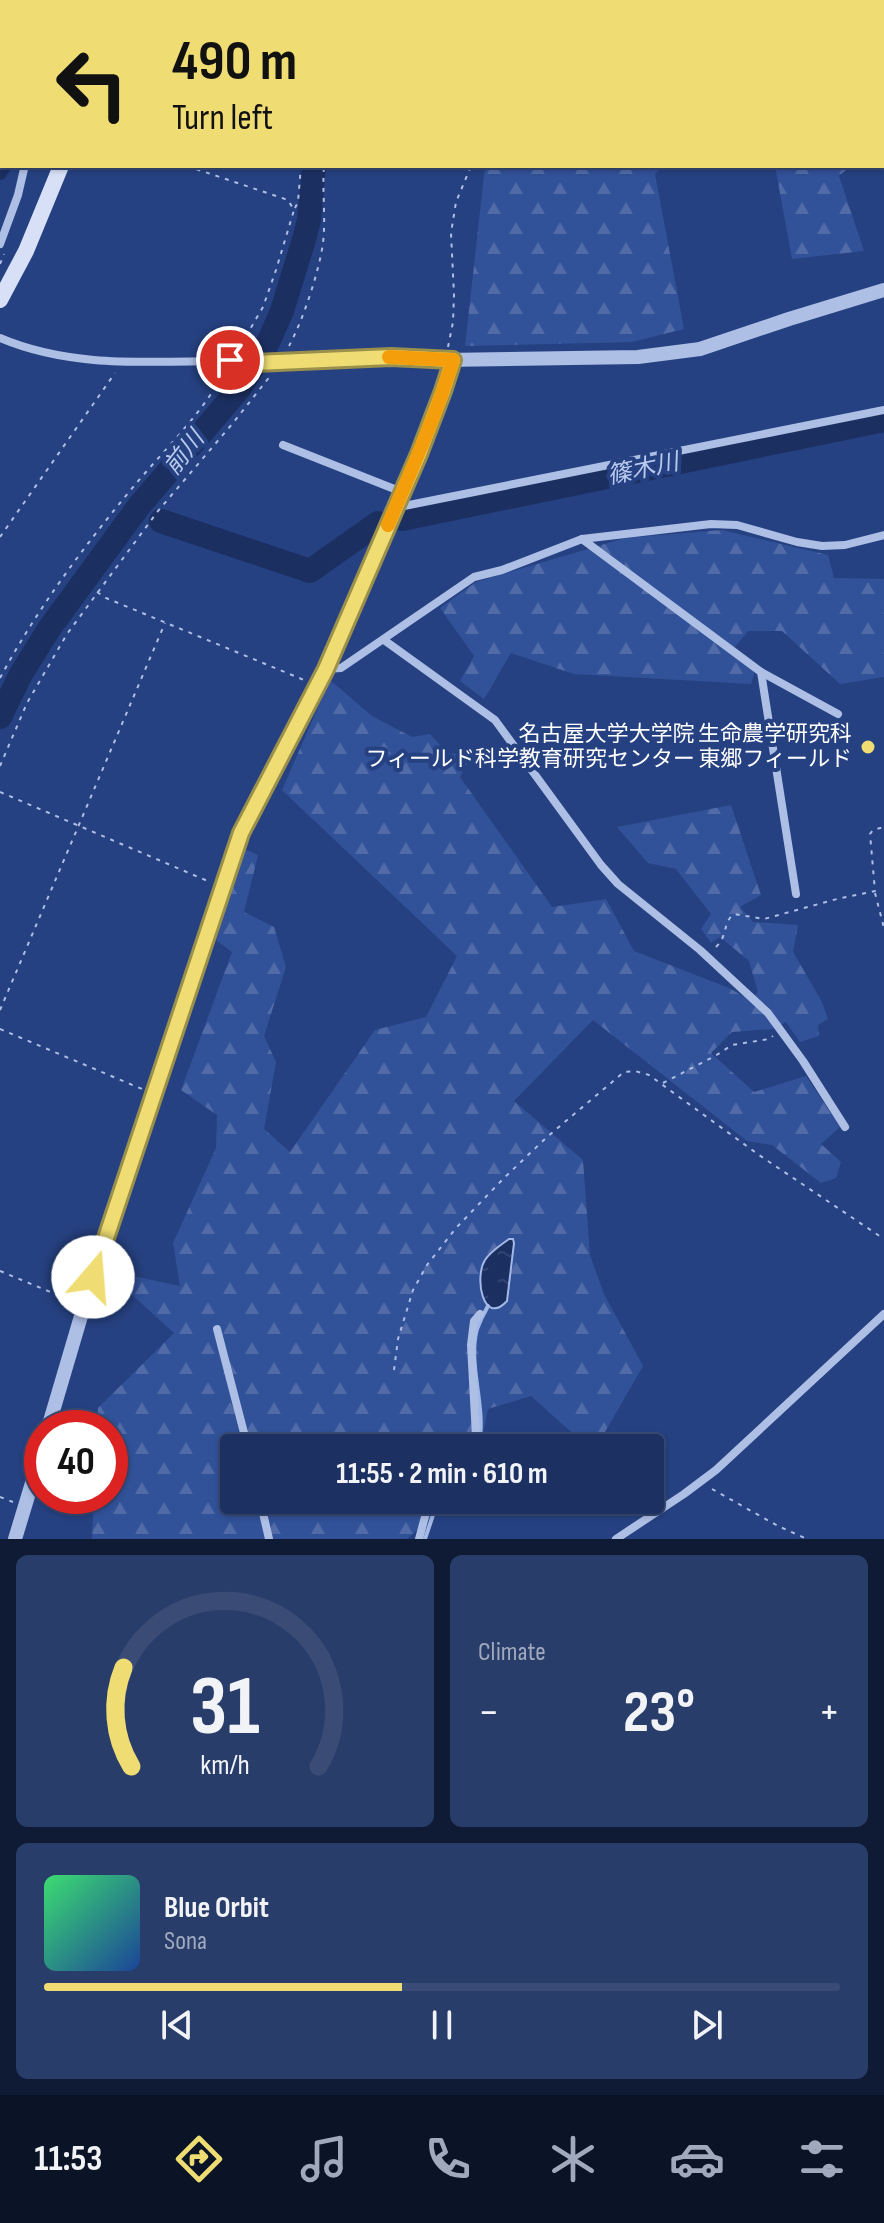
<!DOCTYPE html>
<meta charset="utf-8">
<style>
:root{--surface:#1c3161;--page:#293d6a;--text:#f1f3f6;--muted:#a0a9bd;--line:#3a4c76;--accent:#efdd73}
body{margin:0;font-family:"Sofia Sans Condensed","Noto Sans JP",sans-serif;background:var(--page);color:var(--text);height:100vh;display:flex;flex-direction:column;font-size:30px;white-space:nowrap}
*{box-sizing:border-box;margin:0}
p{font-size:26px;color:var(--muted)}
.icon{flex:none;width:44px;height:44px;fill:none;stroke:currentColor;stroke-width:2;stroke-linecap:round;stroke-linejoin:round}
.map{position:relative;height:1539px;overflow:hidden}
.details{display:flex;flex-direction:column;gap:16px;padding:16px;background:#0f1b35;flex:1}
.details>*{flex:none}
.guide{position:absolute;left:0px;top:0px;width:884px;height:168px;box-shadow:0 2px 6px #0004,0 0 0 2px var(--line);background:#efdd73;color:#111;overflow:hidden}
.speed{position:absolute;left:24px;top:1410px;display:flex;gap:16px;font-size:40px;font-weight:700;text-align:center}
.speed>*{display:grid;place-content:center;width:104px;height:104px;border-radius:50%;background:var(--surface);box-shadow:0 2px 6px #0004,0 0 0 2px var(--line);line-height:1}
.speed .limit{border:12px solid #d22;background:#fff;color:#111}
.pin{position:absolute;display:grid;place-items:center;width:68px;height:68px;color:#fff;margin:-34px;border:4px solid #fff;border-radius:50%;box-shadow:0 2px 8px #0007}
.me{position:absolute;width:88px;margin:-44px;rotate:18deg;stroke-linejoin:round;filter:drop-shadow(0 0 6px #0008)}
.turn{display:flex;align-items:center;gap:28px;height:168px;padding:0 40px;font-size:36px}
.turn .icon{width:104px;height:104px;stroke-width:2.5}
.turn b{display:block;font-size:56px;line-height:68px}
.big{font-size:60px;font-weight:700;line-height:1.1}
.details .tile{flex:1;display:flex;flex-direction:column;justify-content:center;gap:12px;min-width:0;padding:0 28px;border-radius:12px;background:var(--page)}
.details .dial{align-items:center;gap:0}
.dial svg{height:208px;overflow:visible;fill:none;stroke:var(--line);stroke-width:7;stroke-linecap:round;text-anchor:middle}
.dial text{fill:var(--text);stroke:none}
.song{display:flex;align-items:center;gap:24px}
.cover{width:96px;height:96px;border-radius:12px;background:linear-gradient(135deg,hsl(140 70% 55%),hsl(220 70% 35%))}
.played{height:8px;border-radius:4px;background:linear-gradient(90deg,var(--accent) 45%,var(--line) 45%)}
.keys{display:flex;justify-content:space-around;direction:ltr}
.heat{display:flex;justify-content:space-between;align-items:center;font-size:44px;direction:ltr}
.details .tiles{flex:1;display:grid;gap:16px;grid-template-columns:1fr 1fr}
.tile:last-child{grid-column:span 2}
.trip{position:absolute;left:220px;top:1434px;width:444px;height:80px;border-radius:8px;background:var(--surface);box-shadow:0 2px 6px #0004,0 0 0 2px var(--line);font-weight:700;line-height:80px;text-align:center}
.tab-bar{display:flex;height:128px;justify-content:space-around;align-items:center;background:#0b1427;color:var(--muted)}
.tab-bar .icon{width:56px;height:56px}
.tab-bar .selected{color:var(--accent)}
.tab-bar b{font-size:36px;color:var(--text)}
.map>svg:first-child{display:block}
.forest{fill:url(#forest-firs)}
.water{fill:url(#water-ripples);stroke:#a2b8e7;stroke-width:2}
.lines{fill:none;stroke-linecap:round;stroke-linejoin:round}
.stream{stroke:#a2b8e7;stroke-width:4}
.canal{stroke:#1b2f61;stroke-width:14}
.river{stroke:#1b2f61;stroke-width:24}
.path{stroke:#aebfe6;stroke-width:2;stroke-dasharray:4 6;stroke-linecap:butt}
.minor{stroke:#aebfe6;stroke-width:8}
.tertiary{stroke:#aebfe6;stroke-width:14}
.secondary{stroke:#d7e0f6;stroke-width:16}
.route-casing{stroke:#9b904b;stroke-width:20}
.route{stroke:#efdd73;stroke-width:14}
.slow{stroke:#f59e0b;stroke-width:14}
.poi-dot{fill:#efdd73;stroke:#264181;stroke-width:3}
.labels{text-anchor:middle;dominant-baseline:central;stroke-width:8;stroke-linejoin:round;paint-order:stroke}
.poi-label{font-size:22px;fill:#fff;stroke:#264181;text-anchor:end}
.water-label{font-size:24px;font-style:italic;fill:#b9caee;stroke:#264181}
</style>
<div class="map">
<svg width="884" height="1539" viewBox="0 0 884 1539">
<defs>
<pattern id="forest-firs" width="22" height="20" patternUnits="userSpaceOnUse" patternTransform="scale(2)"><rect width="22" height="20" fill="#315198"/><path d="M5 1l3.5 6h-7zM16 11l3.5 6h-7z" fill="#506ba7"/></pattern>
<pattern id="water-ripples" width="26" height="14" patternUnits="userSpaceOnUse" patternTransform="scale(2)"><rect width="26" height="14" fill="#1b2f61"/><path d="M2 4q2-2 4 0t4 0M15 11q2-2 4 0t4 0" fill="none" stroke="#324471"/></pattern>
</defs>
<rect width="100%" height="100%" fill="#264181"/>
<g class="forest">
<polygon points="505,0 735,0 733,2 505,2"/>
<polygon points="485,166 663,166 655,174 684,329 632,342 465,346"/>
<polygon points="775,166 851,166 839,176 864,251 792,259"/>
<polygon points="722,530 828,555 834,578 884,579 884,677 840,684 782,631 748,631 730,653 755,671 751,684 574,674 511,653 484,699 460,681 474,656 440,608 476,582 625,538"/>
<polygon points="330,680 372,716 412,737 430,734 448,754 473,752 460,777 552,907 606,899 634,951 729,988 750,1000 758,992 749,961 720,937 711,943 701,929 711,914 676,869 648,863 617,827 731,805 761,895 740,907 753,922 798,925 793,952 822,1002 828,1019 818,1025 819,1036 800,1042 786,1022 772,1029 732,1032 711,1053 754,1092 806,1076 840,1127 821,1144 841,1162 836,1178 821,1183 772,1145 747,1141 593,1020 514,1101 583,1160 590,1255 604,1294 643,1366 601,1439 589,1448 531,1396 488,1409 480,1448 234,1448 234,1500 452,1500 407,1539 92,1539 94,1496 110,1496 110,1428 97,1428 98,1408 174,1333 105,1270 180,1286 173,1243 216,1148 217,1115 181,1090 232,952 216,940 244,849 258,855 244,912 274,927 286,967 264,1036 276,1062 264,1129 290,1152 375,1030 426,1017 457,956 282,790"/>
</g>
<path class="water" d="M509 1239H513L514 1243 507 1301C483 1327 474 1277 485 1260 491 1251 501 1245 509 1239Z"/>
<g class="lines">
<g class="stream">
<polyline points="320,0 320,2"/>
<path d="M478 1448C488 1410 467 1366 477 1329 480 1321 484 1313 488 1306"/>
<polyline points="425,1539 433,1515 446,1500"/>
</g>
<g class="canal">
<polyline points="80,2 81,0"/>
<polyline points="0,173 4,166"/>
</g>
<g class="river">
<polyline points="402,519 884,420"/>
<polyline points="161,521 310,571 378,523"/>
<polyline points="0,717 21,674 49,629 139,506 239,389 266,347 282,311 305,236 309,220 314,166"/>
</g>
<g class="path">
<polyline points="311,0 311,2"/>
<polyline points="98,2 99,0"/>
<polyline points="443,2 456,0"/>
<polyline points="494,2 494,0"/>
<polyline points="187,166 288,200 294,210 276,270 263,307 239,348"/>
<polyline points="295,208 298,202 301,166"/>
<polyline points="0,264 4,254"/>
<path d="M289 346C303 320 319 272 323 243 326 217 322 191 324 166"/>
<polyline points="448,347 453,322 454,295 451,233 456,202 471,166"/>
<polyline points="0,537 115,373"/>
<polyline points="97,592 106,598 304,680"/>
<path d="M0 678C37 609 84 546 134 486 163 451 205 411 225 370"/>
<polyline points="0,766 27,703 67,634 158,511 233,423 271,375"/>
<polyline points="0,792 210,882"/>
<polyline points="875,893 884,928"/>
<path d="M716 947C729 934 722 923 734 914L764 919 837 899 875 891 870 834 873 830 884 827"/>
<polyline points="0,1010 165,623"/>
<polyline points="0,1029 142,1089"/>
<polyline points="663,1083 715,1056 732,1045 769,1039 773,1036"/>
<polyline points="0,1271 72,1301"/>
<polyline points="394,1370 398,1339 413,1290 427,1265 456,1228 503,1179 547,1137 624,1072 635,1071 649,1075 759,1155 884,1239"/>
<polyline points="712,1489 778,1526 807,1539"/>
<polyline points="0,1497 13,1502"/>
</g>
<g class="minor">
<polyline points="64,2 65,0"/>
<polyline points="0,18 2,28"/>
<polyline points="0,138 2,134"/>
<polyline points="0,244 18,195 24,169 22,166"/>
<path d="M0 338C68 367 141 362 213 361 236 360 258 363 281 362"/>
<polyline points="283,445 402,492"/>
<polyline points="396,505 404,506 884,410"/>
<polyline points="582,539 761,672 838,714"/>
<polyline points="384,640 495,720 601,865 618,884 700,950 768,1013 803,1061 845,1127"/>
<polyline points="326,669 341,668 474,577 502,570 582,539 711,524 737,525 797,542 822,546 845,545 884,535"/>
<polyline points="761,672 796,894"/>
<polyline points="217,1329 248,1448"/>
<polyline points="473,1448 476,1436 471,1345 474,1321 480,1314"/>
<polyline points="260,1500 269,1539"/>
<polyline points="419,1539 426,1513 438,1500"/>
<polyline points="616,1539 684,1494 716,1470 884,1314"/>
</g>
<g class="tertiary">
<polyline points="281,362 391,357 445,360 638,357 700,349 789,319 884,290"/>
<polyline points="48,1428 84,1306 241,833 326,669 419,454 443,391 453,360"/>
<polyline points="15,1539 42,1450"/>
</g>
<g class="secondary">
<polyline points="126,2 127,0"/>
<polyline points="0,300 26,251 61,166"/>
</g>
</g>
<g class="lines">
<defs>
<polyline id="route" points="93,1277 241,833 326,669 419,454 443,391 453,360 391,357 255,363 230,360"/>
</defs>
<use href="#route" class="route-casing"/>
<use href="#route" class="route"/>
<path class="slow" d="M388 525C411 471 436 416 453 360L389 357"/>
</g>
<circle class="poi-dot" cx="868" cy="747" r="8"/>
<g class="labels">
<g class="poi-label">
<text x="852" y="734">名古屋大学大学院 生命農学研究科<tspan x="852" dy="25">フィールド科学教育研究センター 東郷フィールド</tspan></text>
</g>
<g class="water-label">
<text transform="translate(184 453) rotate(-52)">前川</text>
<text transform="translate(643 469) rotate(-12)">篠木川</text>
</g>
</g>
</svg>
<div class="speed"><div class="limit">40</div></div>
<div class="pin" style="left:230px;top:360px;background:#d93025"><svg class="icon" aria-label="arrive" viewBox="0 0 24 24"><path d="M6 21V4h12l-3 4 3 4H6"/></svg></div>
<svg class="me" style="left:93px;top:1277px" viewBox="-20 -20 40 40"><circle r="19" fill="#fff"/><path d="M0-13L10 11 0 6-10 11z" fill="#efdd73"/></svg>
<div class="trip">11:55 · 2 min · 610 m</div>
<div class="guide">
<div class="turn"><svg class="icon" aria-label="left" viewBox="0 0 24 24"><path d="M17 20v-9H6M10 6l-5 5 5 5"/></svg><div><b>490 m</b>Turn left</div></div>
</div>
</div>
<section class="details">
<div class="tiles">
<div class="tile dial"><svg viewBox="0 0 100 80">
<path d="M14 69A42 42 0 1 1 86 69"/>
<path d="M14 69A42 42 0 0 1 11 31" stroke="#efdd73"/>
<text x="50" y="56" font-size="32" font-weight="700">31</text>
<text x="50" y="72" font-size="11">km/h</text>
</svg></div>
<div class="tile"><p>Climate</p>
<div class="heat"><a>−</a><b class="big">23°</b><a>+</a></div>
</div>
<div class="tile">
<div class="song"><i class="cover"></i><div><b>Blue Orbit</b><p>Sona</p></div></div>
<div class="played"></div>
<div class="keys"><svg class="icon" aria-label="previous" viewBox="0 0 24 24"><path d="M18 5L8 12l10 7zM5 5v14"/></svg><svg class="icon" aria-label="pause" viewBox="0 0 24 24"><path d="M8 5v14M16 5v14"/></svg><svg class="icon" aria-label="next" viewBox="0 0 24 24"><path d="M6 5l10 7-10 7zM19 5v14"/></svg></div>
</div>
</div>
</section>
<nav class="tab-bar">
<b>11:53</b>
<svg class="icon selected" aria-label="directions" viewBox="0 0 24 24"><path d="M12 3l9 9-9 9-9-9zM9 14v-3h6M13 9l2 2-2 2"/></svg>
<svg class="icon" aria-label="music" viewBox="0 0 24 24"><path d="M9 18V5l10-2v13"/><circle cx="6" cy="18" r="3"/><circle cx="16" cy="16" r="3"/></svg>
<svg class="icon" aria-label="phone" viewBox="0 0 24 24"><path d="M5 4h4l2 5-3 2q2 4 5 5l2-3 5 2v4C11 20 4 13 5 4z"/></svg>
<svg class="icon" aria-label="climate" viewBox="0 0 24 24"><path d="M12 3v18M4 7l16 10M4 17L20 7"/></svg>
<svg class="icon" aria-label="car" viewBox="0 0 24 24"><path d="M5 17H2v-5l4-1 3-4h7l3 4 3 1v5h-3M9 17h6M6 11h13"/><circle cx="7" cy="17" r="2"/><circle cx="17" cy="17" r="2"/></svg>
<svg class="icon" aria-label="filters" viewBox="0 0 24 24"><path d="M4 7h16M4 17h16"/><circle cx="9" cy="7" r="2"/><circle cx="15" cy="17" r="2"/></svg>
</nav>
